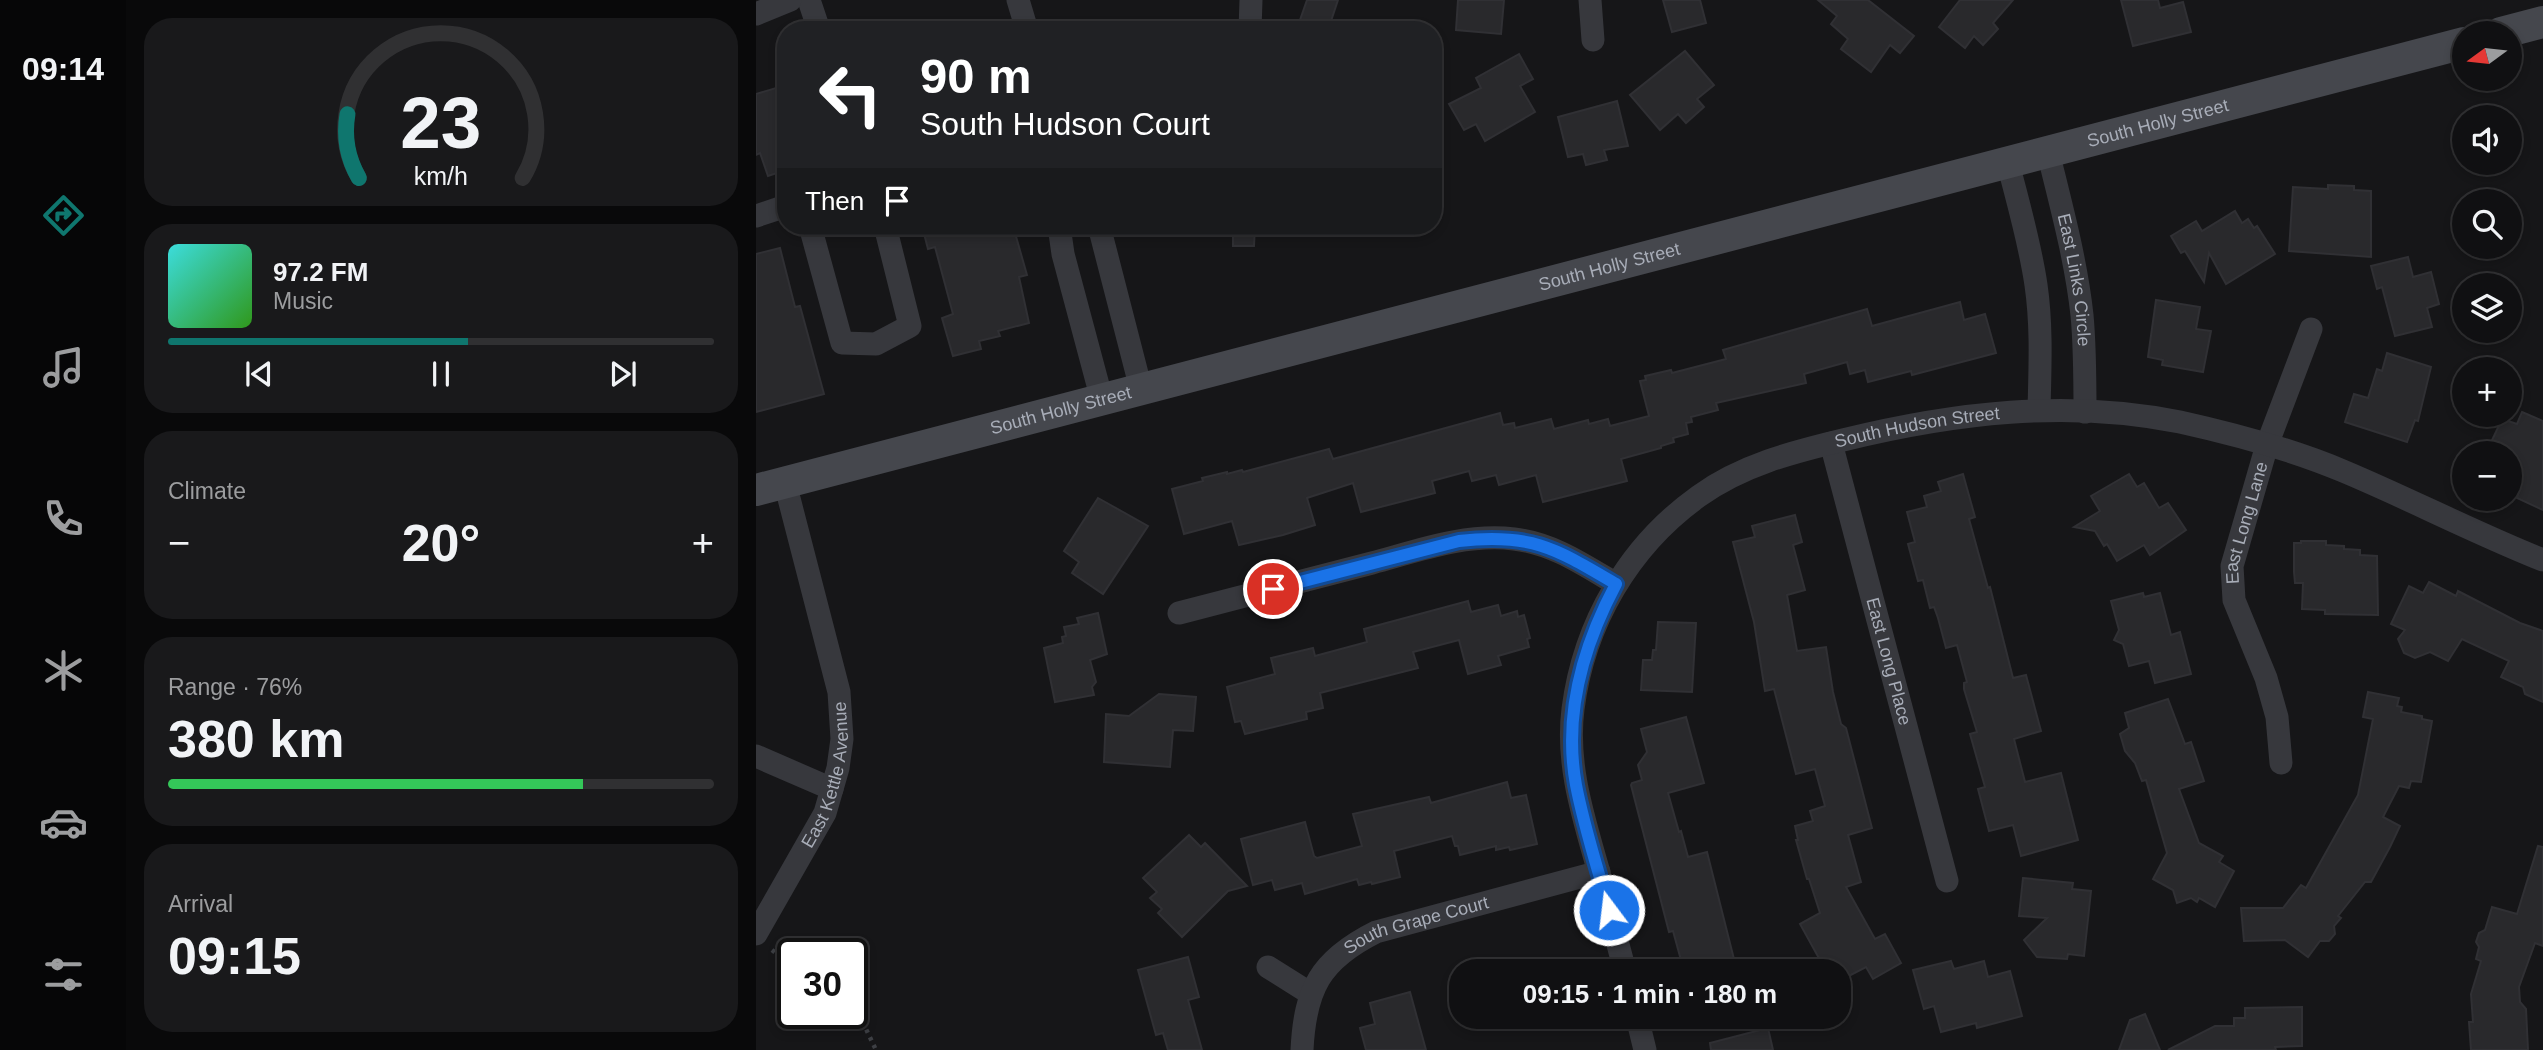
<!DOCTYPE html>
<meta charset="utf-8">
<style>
:root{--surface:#101012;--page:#19191b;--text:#f1f3f6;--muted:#9c9d9f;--line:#303032;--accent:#0f766e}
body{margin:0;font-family:Arial,sans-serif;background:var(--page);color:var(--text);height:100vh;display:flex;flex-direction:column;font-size:26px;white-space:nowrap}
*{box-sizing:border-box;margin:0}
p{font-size:23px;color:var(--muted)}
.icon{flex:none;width:38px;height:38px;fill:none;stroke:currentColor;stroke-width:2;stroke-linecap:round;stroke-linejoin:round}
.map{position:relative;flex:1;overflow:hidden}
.side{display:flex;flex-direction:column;gap:18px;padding:18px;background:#09090a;width:630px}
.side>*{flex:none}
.guide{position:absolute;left:21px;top:21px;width:665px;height:214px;border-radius:28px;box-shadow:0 4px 10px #0003,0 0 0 2px var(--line);background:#202124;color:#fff;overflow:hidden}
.needle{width:46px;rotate:255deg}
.controls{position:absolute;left:1696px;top:21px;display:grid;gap:14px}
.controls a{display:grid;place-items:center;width:70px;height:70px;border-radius:50%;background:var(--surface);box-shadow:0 4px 10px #0003,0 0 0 2px var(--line);font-size:35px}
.speed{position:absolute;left:21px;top:938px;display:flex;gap:14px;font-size:35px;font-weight:700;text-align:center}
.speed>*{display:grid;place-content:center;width:91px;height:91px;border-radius:50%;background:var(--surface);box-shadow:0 4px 10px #0003,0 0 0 2px var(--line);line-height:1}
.speed .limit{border:4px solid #111;border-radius:10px;background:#fff;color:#111}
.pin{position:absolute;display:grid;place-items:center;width:60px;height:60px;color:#fff;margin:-30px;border:4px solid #fff;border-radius:50%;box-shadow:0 2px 7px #0007}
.me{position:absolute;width:77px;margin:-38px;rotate:345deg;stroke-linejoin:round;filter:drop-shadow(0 0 5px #0008)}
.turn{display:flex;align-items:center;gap:24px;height:147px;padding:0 28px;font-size:32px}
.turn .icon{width:91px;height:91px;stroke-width:2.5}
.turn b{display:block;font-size:49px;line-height:60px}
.then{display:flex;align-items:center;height:66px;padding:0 28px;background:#0003;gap:14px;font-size:26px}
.big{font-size:52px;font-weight:700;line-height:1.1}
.side .tile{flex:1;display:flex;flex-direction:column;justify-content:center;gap:10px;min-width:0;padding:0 24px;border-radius:28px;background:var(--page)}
.side .dial{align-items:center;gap:0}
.dial svg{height:182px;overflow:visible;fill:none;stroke:var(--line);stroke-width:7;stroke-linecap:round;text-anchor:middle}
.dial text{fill:var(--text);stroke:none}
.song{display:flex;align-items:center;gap:21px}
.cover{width:84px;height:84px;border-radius:10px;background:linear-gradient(135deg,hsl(180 70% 55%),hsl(110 70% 35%))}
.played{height:7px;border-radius:4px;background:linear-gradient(90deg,var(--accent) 55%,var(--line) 55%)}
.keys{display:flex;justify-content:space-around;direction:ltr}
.heat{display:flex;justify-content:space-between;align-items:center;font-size:38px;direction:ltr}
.charge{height:10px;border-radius:5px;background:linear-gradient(90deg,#34c759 76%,var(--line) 0)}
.trip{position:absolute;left:693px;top:959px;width:402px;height:70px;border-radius:28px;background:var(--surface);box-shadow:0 4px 10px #0003,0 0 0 2px var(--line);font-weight:700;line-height:70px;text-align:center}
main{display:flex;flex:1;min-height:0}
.tab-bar{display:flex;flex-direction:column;width:126px;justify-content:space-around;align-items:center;background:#060607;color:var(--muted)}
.tab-bar .icon{width:49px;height:49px}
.tab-bar .current{color:var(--accent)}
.tab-bar b{font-size:32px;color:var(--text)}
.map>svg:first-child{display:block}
.building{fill:#29292c;stroke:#303034;stroke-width:2}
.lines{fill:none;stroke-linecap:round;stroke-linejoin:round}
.path{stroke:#3d3f44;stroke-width:4.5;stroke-dasharray:3.5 5;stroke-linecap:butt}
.minor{stroke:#37383d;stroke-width:23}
.secondary{stroke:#45474d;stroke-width:32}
.route-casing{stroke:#114b97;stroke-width:18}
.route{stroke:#1a73e8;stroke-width:12}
.labels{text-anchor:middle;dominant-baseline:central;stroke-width:7;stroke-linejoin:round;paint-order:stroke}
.street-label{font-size:18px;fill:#a8adb8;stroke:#111113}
</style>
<main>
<nav class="tab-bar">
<b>09:14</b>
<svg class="icon current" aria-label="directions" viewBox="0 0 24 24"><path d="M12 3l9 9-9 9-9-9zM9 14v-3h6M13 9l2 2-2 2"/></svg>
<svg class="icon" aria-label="music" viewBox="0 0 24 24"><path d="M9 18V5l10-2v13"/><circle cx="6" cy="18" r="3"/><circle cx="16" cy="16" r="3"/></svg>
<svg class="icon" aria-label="phone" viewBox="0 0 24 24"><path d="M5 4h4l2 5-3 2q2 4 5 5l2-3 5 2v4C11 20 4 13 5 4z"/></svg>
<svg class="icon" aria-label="climate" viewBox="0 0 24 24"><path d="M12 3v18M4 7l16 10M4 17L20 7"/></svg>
<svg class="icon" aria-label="car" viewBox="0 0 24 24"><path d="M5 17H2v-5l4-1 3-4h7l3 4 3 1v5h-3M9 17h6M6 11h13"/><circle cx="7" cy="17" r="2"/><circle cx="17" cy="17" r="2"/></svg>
<svg class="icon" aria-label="filters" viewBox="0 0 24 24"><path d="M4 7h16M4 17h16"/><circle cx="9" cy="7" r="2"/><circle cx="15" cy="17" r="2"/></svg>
</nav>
<section class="side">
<div class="tile dial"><svg viewBox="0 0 100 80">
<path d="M14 69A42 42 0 1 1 86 69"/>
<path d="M14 69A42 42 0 0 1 9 41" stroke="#0f766e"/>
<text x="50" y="56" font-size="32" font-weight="700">23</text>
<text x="50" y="72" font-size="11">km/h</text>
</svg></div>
<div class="tile">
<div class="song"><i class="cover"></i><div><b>97.2 FM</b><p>Music</p></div></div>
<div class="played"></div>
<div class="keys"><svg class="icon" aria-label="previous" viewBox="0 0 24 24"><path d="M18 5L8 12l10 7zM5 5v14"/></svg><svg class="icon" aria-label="pause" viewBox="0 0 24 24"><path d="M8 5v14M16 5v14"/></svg><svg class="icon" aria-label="next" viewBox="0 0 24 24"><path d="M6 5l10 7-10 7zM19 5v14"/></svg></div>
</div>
<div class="tile"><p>Climate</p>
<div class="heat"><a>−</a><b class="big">20°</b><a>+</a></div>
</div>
<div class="tile"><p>Range · 76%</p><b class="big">380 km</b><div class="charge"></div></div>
<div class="tile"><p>Arrival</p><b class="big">09:15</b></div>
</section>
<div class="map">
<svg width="1787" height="1050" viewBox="0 0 1787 1050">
<rect width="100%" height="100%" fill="#161618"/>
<g class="building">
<polygon points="551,0 582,0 572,30 562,30 543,23"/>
<polygon points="702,0 748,0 745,34 700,30"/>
<polygon points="907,0 944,0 950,23 916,32"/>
<polygon points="1062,0 1112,0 1158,36 1144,53 1134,45 1115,72 1085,49 1092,39 1075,24 1081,16"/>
<polygon points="1204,0 1257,0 1237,23 1242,29 1227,45 1218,36 1209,48 1183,27"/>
<polygon points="1365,0 1402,0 1404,8 1427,2 1435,32 1377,46"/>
<polygon points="929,51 958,85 941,99 948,107 930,123 922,114 904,130 874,95"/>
<polygon points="763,54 777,79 764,86 779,112 729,141 720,124 708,130 693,104 725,88 720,78"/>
<polygon points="30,85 30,170 12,176 4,153 0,155 0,94"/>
<polygon points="861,101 872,146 848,150 851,160 830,165 827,154 812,157 802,117"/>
<polygon points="1572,185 1598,186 1598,190 1615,191 1615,257 1533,251 1537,187 1572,189"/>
<polygon points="1479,211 1486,223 1492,219 1498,228 1501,226 1519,254 1470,284 1453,253 1448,282 1429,251 1425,253 1415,236 1440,221 1446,231"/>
<polygon points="166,226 257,226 271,275 263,277 273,323 242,331 244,336 223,341 225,349 197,356 186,318 197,314 179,247 172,249"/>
<polygon points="477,226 499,226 498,246 477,246"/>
<polygon points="24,248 39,307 44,306 68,394 0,412 0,254"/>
<polygon points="1652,257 1657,277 1675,272 1683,304 1671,308 1676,327 1639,336 1626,287 1621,289 1615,266"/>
<polygon points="1400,300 1444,307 1440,329 1455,331 1447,372 1406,365 1407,360 1392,357"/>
<polygon points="1204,302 1208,320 1229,314 1240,353 1156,375 1155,371 1112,382 1109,370 1094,374 1091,362 1048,374 1050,383 960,403 962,410 935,417 936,422 930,423 932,434 917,438 918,442 905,446 905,448 865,459 871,481 787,502 780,475 743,485 740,475 716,481 713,471 676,481 679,493 605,512 597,483 551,498 559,525 527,535 483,545 476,521 428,534 416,489 447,481 446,478 471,472 471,474 486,470 487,472 573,449 577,459 744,413 747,425 758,423 759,428 795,419 798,429 832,420 833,424 852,419 854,426 893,416 884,381 890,380 889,376 915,370 916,373 970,359 967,350 1111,309 1116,326"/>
<polygon points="1631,353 1675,367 1662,421 1659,420 1651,442 1589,422 1598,394 1612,398 1621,369 1626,371"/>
<polygon points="1766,412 1787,421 1787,510 1761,498 1764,487 1754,482 1754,453 1730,453 1746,419 1761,424"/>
<polygon points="1207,474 1219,517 1213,519 1232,588 1234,587 1257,678 1270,675 1285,731 1258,739 1269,782 1305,773 1322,840 1265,856 1257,825 1233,831 1222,789 1229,787 1214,734 1221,732 1208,689 1208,683 1211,682 1201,645 1190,648 1182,618 1178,607 1174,608 1167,580 1162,581 1152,544 1159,542 1151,512 1171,507 1168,496 1185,491 1182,482"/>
<polygon points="1373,474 1381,487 1388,483 1403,508 1412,503 1430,530 1394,555 1388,545 1361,561 1351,544 1348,546 1339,531 1318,527 1344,511 1335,496"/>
<polygon points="342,498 392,526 347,594 316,573 323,562 308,551"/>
<polygon points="1039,515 1046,542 1037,545 1049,590 1031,595 1041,651 1070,647 1077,692 1085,724 1090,728 1116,828 1092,835 1105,882 1090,887 1119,939 1129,934 1145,963 1117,979 1110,967 1083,981 1083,971 1070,971 1044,924 1064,913 1053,879 1051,879 1040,840 1042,840 1039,826 1057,821 1054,811 1069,806 1059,769 1040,774 1018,689 1009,691 998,622 977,542 999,537 996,526"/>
<polygon points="1545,541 1570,541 1570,545 1588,546 1588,549 1604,550 1604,555 1621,556 1622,615 1569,614 1569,610 1546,609 1547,583 1539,583 1538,572 1538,543 1545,543"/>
<polygon points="1673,582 1700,596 1702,591 1764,623 1787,631 1787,702 1769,694 1767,687 1745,677 1753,661 1706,639 1692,661 1674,652 1659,658 1648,653 1642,639 1649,630 1635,624 1653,586 1667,593"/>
<polygon points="1387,593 1388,597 1404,593 1415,635 1424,632 1435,674 1399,683 1393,661 1373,666 1367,644 1358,640 1363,630 1355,601"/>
<polygon points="712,601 715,612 742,605 745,616 761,611 762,617 768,615 774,638 771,639 773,647 742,656 745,665 712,674 703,640 657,652 662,668 564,693 567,708 550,712 551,719 489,734 485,721 479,722 471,687 519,674 515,658 557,648 559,656 611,642 608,629"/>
<polygon points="342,613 351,654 334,660 340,682 336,687 338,695 299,702 288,648 307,643 306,637 310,636 308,627 323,624 321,618"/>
<polygon points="902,622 940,623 936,692 885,690 887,660 896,660 897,650 900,650"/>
<polygon points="1612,692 1643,698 1641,706 1646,707 1645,712 1666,716 1666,719 1676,721 1665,782 1655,781 1653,788 1643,786 1627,817 1644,826 1634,847 1615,882 1609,882 1582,916 1585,918 1578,926 1579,934 1573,941 1564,941 1552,957 1529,940 1488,941 1485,908 1527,908 1545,885 1550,888 1602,795 1617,719 1607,717"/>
<polygon points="403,694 440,697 437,731 417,730 414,767 348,762 350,714 373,716"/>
<polygon points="1412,699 1429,744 1435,742 1448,781 1423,789 1443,843 1467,856 1463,862 1478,871 1459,907 1443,898 1441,902 1435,898 1421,903 1417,890 1397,879 1411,853 1390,780 1386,781 1379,763 1369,751 1364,734 1373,728 1369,713"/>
<polygon points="930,717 948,783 912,793 923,832 925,831 932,857 951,852 981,971 928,971 917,931 913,932 875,785 876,783 886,780 882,765 891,752 885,729"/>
<polygon points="751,782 755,798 770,795 781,844 754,850 753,847 740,850 740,846 704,855 702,846 699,846 696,836 638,851 644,877 616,884 615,882 603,885 601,879 549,894 546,883 519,890 516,880 497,885 485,839 549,822 558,856 561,858 606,846 597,814 673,797 675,803"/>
<polygon points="433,835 445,847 449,843 491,886 472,891 426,937 402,913 406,909 394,898 401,892 387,878"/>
<polygon points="1782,846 1787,847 1787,946 1779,943 1763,987 1764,1002 1770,1009 1772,1050 1715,1050 1713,1022 1717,1022 1715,994 1725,961 1720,959 1723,947 1720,942 1723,933 1729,930 1736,907 1761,914"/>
<polygon points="1267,878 1317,883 1316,889 1335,891 1328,956 1312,954 1311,959 1281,957 1268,940 1291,918 1263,916"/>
<polygon points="432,957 443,997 432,1000 446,1050 412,1050 407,1033 400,1035 382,970"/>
<polygon points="1195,961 1198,969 1228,961 1232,977 1254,971 1266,1016 1221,1028 1220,1023 1185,1032 1178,1006 1168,1009 1157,970"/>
<polygon points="654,992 670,1050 610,1050 604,1028 619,1024 614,1003"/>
<polygon points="1546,1007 1546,1046 1519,1047 1520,1050 1412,1050 1459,1026 1478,1026 1478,1018 1489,1018 1489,1008"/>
<polygon points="1389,1014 1404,1050 1363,1050 1374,1020"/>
<polygon points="1012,1028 1017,1050 955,1050 954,1043"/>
</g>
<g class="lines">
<g class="path">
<polyline points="16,950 37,967"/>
<polyline points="91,1013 110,1029 120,1050"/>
</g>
<g class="minor">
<polyline points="53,0 63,30"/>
<polyline points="262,0 271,30"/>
<polyline points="834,0 837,40"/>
<polyline points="0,14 34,0"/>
<polyline points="494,30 495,0"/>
<path id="s1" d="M1292 152C1305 205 1320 260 1326 315 1329 347 1329 379 1329 412"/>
<path d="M1252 163C1262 203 1274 243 1280 285 1286 326 1284 368 1283 410"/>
<polyline points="0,216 30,206"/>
<polyline points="54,226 86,343 120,344 154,326 129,226"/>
<polyline points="303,226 307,254 346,400"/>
<polyline points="343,226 385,389"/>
<path id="s2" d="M1075 443 1191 881"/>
<path d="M423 613C487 596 552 580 616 563 661 551 710 533 758 539 796 543 828 565 860 584"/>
<polyline points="0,756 76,789"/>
<path id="s3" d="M1525 763 1521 717 1510 678 1478 600 1476 566 1511 445 1555 329"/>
<path id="s4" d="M0 934 69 813 82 768 86 739 83 692 29 483"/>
<polyline points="512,967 555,994"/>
<path id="s5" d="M869 971C860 937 851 903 842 869 827 816 810 764 817 709 828 623 873 546 943 496 986 465 1037 452 1087 440 1197 413 1311 399 1424 422 1478 434 1535 449 1587 471 1654 499 1719 533 1787 560"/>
<polyline points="881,1017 889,1050"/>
<path id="s6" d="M546 1050C549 989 564 960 620 932L843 872"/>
</g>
<g class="secondary">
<polyline points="1745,33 1787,22"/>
<path id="s7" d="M0 490 1708 43"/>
</g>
</g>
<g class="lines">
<defs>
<path id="route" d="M517 589 703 541C776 533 799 548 860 584 827 646 807 714 820 785 828 827 842 869 853 910"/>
</defs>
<use href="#route" class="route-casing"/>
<use href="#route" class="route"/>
</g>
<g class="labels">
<g class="street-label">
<text stroke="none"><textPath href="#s7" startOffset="1449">South Holly Street</textPath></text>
<text stroke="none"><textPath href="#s7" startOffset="882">South Holly Street</textPath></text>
<text stroke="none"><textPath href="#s1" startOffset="131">East Links Circle</textPath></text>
<text stroke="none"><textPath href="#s7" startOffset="315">South Holly Street</textPath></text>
<text stroke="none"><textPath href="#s5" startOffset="754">South Hudson Street</textPath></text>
<text stroke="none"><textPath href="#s3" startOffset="250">East Long Lane</textPath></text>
<text stroke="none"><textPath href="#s2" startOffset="226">East Long Place</textPath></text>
<text stroke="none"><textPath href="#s4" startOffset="177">East Kettle Avenue</textPath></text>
<text stroke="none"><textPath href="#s6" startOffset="189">South Grape Court</textPath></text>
</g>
</g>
</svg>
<div class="controls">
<a><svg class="needle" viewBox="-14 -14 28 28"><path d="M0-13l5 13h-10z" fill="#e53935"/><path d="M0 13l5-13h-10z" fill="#9c9d9f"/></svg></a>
<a><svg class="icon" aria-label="sound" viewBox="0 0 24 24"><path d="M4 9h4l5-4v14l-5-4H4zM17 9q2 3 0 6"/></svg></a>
<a><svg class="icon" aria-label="search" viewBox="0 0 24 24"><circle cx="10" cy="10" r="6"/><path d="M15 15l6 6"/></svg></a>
<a><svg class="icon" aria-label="layers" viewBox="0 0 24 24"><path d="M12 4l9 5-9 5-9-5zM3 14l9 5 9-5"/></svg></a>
<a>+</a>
<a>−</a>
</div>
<div class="speed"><div class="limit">30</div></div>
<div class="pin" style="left:517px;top:589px;background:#d93025"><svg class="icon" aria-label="arrive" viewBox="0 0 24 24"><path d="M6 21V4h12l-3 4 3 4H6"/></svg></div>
<svg class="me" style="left:853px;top:910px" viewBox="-20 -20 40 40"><circle r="17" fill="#1a73e8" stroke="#fff" stroke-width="3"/><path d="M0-11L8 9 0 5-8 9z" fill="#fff"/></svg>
<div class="trip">09:15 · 1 min · 180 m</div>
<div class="guide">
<div class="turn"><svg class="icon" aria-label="left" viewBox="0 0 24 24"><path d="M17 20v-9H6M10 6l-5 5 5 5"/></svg><div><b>90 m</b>South Hudson Court</div></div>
<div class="then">Then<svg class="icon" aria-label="arrive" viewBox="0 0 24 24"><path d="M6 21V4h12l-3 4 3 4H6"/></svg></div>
</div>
</div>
</main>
